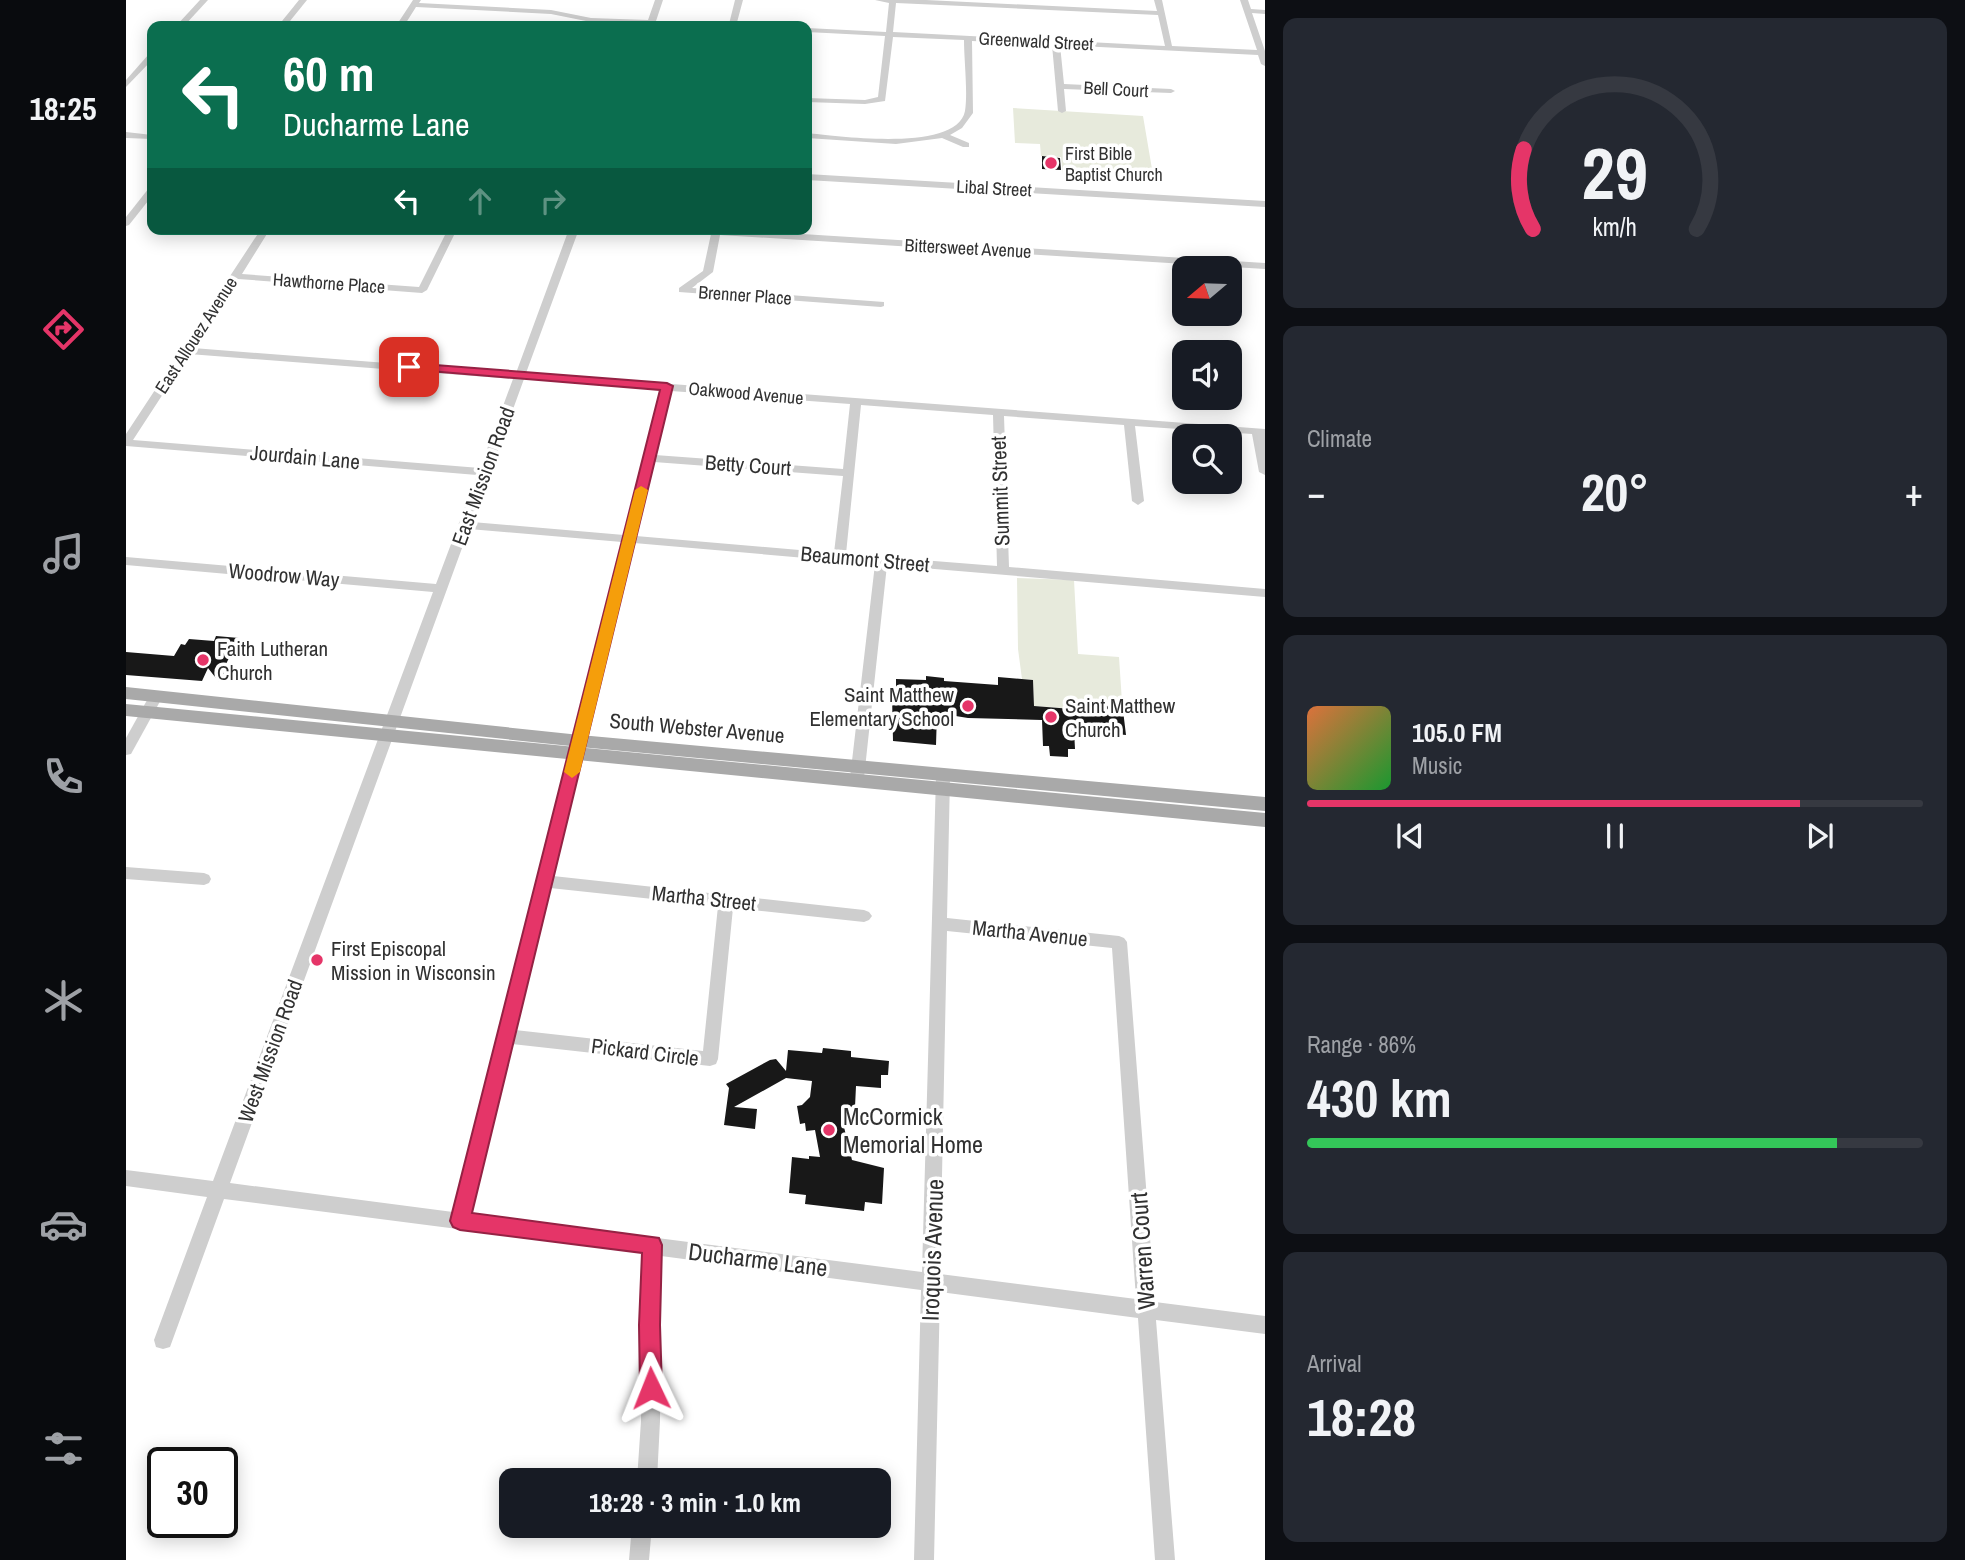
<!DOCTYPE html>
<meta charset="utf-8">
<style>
:root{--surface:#171b24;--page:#242831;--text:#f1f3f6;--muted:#9ea1a6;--line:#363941;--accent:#e53568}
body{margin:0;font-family:"Archivo Narrow",sans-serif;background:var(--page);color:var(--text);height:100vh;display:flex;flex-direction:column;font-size:26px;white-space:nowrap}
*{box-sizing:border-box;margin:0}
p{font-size:23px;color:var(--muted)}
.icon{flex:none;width:38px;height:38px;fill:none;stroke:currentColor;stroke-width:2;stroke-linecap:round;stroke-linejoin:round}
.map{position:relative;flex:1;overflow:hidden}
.sheet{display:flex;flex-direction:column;gap:18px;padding:18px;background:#0d0f14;width:700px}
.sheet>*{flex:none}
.hud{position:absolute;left:21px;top:21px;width:665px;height:214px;border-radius:14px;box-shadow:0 4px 18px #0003;background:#0b6e4f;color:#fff;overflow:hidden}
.needle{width:46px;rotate:251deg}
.fabs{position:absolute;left:1046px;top:256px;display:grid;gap:14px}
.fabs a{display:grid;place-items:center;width:70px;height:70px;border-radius:14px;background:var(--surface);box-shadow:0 4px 18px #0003;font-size:35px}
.speed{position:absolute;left:21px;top:1447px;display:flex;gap:14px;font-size:35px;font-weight:700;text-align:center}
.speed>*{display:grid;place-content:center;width:91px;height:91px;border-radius:50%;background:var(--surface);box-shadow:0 4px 18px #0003;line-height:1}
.speed .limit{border:4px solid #111;border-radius:10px;background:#fff;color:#111}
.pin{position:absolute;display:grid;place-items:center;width:60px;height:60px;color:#fff;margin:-30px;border-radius:14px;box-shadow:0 4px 10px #0006}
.me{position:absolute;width:77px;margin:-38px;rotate:358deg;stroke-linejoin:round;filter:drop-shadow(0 0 5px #0008)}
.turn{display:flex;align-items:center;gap:24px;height:147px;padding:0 21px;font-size:32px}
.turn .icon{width:91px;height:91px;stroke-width:2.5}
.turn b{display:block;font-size:49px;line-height:60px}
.lanes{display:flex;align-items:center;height:66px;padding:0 21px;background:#0003;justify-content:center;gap:35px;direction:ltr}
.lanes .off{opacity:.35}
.big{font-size:52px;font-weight:800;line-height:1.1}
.sheet .card{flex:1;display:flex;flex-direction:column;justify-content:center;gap:10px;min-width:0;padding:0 24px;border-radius:14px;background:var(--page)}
.sheet .dial{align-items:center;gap:0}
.dial svg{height:182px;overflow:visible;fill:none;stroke:var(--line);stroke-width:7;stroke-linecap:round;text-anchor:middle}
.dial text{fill:var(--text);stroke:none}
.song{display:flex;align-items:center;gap:21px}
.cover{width:84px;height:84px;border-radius:10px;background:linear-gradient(135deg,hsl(20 70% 55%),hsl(130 70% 35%))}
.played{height:7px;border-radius:4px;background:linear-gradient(90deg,var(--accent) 80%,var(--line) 80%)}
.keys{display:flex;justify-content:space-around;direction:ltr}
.heat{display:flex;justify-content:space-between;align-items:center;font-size:38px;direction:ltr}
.charge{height:10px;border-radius:5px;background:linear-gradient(90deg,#34c759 86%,var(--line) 0)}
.trip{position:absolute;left:373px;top:1468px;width:392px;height:70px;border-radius:14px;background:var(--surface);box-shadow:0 4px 18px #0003;font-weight:800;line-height:70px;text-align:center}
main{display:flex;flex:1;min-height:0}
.dock{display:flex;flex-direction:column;width:126px;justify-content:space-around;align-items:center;background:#090b0e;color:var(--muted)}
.dock .icon{width:49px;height:49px}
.dock .active{color:var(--accent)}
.dock b{font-size:32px;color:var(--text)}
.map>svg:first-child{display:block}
.green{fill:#e7eadc}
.building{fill:#181818}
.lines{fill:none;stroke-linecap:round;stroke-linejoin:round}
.minor{fill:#cecece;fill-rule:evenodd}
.major{fill:#a9a9a9;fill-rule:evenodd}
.route{fill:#e53568;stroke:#952244;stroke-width:2}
.slow{fill:#f59e0b}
.poi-dot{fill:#e53568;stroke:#fff;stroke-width:2.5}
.labels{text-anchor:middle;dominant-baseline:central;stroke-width:7;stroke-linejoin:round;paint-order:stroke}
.far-street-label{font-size:18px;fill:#313131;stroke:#fff}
.far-poi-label{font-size:18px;fill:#313131;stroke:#fff;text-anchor:start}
.street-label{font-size:21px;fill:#313131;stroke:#fff}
.poi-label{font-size:21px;fill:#313131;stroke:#fff;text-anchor:start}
.near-poi-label{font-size:24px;fill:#313131;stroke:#fff;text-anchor:start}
.near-street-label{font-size:24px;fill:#313131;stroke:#fff}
</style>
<main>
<nav class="dock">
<b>18:25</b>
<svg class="icon active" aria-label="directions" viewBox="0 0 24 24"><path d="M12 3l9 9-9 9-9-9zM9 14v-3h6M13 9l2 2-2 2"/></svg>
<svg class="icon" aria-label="music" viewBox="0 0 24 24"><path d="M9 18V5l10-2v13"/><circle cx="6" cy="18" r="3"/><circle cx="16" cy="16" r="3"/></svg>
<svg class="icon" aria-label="phone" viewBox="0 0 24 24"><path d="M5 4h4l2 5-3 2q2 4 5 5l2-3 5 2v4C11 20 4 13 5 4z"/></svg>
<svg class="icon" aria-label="climate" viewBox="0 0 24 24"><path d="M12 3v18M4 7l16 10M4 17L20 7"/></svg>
<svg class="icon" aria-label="car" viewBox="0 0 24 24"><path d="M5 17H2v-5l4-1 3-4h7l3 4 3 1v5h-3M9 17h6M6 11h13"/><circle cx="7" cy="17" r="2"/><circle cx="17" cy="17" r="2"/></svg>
<svg class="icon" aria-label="filters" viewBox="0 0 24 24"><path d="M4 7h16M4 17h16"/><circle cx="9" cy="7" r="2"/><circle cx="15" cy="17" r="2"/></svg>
</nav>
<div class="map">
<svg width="1139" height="1560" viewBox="0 0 1139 1560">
<rect width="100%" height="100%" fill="#fff"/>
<g class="green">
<polygon points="887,108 1017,116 1026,169 995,168 996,178 937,175 935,157 915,156 914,144 889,143"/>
<polygon points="891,578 948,580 952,654 993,657 996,702 977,700 978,711 908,706 907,680 896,679 892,649"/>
</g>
<g class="building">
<polygon points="916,156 934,158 935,170 916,169"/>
<polygon points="90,636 113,638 98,668 105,677 93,682 82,668 76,681 0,675 0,652 48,656 55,644 59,645 63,639 88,641"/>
<polygon points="800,676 818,678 818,681 872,685 872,677 907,680 908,706 946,709 946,713 964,715 963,709 978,711 977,700 996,702 1000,735 948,730 949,749 942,749 942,757 924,756 923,746 917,746 916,720 842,718 811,713 810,745 767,741 766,695 770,695 770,679 800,680"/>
<polygon points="697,1048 725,1051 725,1057 763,1061 762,1075 755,1075 755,1088 730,1086 729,1107 724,1113 723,1128 718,1127 726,1160 758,1168 756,1204 739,1202 738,1211 679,1204 680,1195 663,1193 666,1157 683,1159 683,1156 694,1157 689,1130 680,1131 679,1123 674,1124 671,1106 676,1105 684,1097 686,1081 660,1078 608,1107 631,1109 629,1129 598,1125 603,1088 600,1084 644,1060 650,1059 660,1071 662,1050 696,1053"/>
</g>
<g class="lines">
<g class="minor">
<polygon points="74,0 82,0 58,26 50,26"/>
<polygon points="173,0 181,0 160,26 152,26"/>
<polygon points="287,0 295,0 293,3 425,10 465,18 522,20 529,0 537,0 530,21 603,24 609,0 617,0 610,26 520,26 465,22 425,14 290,7 278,26 270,26"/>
<path d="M749 0H800L1031 11 1028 0H1036L1046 46 1131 50 1114 0H1122L1125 9 1139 10V14L1126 13 1139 51V66L1135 64 1132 55 934 45 938 84 1045 89 1049 91 1045 93 938 89 940 111 936 113 932 111 926 45 846 41 847 113 836 128 824 135 843 143V147H837L816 138 770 144 681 138V133C711 136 831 153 839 111 842 92 838 60 838 40L767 37 759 101 739 104 681 102V98L739 100 752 97 759 36 681 32V28L760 32 763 3ZM770 3 1032 15 1039 46 767 32Z"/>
<polygon points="23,54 26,54 26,60 0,87 0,80"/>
<polygon points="0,132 26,135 26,139 0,138"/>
<polygon points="681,174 1139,201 1139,207 681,180"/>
<polygon points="26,187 26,196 3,225 0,226 0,217 23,188"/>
<path d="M135 229H144L116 274 293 287 322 229H331L301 290 296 293 112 279 67 348 390 373 443 229H453L400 373 1139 429V475L1133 472 1126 434 1009 426 1018 501 1012 505 1006 501 998 425 878 416 883 567 1139 589V597L761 565 738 778 731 783 724 778 749 564 508 543 427 876 738 910 743 912 746 916 743 920 738 922 607 908 592 1059 590 1064 584 1066 386 1044 345 1214 796 1272 810 777 817 772 822 773 824 777 821 918 993 936 998 938 1001 942 1029 1302 1139 1316V1334L1030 1320 1049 1560H1029L1012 1318 814 1292 808 1560H788L795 1290 535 1256 534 1421 531 1480H511L515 1421 517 1253 98 1199 44 1347 37 1349 30 1347 28 1340 81 1197 0 1186V1170L87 1181 307 592 0 565V557L310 584 351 475 0 446V434ZM63 354 387 379 354 468 7 440ZM398 379 535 390 498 535 346 522ZM545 391 724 404 717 469 529 455ZM735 405 867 415 871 566 720 554ZM528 462 717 476 708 553 510 536ZM343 529 496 542 327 1212 104 1183ZM424 888 592 906 577 1051 389 1030ZM821 931 986 948 1010 1299 814 1274Z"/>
<polygon points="542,229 595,229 1139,263 1139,269 594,235 587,272 566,288 758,302 758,306 755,307 553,292 553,288 577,271 585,234 546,232"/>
<polygon points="30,691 37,696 5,754 0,755 0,738 25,693"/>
<polygon points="0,867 78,873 83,875 85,879 83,883 78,885 0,879"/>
<polygon points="506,1526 526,1526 523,1560 503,1560"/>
</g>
<g class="major">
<polygon points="0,687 454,735 1139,797 1139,811 454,747 0,699"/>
<polygon points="0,704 1139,813 1139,827 0,716"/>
</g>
</g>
<polygon class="route" points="283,363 541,383 547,386 346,1213 533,1238 536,1245 534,1325 536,1388 533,1396 525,1399 518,1396 514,1388 513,1325 516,1253 334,1230 327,1227 324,1221 534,390 279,369 277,367"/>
<polygon class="slow" points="515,486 522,490 454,772 446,778 438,772 509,490"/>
<g class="poi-dot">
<circle cx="925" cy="163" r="7"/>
<circle cx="77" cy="660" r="7"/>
<circle cx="842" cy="706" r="7"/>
<circle cx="925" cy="717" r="7"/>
<circle cx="191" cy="960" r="7"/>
<circle cx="703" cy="1130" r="7"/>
</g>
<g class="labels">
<g class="far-street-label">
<text transform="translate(910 41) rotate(3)">Greenwald Street</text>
<text transform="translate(990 89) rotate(3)">Bell Court</text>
<text transform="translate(868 188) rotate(3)">Libal Street</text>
<text transform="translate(842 248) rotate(3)">Bittersweet Avenue</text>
<text transform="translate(203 283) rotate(4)">Hawthorne Place</text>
<text transform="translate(619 295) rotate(4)">Brenner Place</text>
<text transform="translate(70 335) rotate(-57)">East Allouez Avenue</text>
<text transform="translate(620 393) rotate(5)">Oakwood Avenue</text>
</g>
<g class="far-poi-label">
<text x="939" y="153">First Bible<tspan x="939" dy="21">Baptist Church</tspan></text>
</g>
<g class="street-label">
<text transform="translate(179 457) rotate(5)">Jourdain Lane</text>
<text transform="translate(622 465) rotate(4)">Betty Court</text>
<text transform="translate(357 476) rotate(-70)">East Mission Road</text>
<text transform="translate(874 491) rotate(-92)">Summit Street</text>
<text transform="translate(739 559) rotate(5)">Beaumont Street</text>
<text transform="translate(158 575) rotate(5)">Woodrow Way</text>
<text transform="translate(571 728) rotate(5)">South Webster Avenue</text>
<text transform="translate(578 898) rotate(6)">Martha Street</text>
<text transform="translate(904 933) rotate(6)">Martha Avenue</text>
<text transform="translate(144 1051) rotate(-70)">West Mission Road</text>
<text transform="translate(519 1052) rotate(7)">Pickard Circle</text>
</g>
<g class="poi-label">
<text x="91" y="648">Faith Lutheran<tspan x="91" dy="24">Church</tspan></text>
<text x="828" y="694" text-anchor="end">Saint Matthew<tspan x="828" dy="24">Elementary School</tspan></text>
<text x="939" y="705">Saint Matthew<tspan x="939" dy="24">Church</tspan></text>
<text x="205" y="948">First Episcopal<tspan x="205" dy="24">Mission in Wisconsin</tspan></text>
</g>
<g class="near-poi-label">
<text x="717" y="1116">McCormick<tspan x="717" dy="28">Memorial Home</tspan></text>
</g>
<g class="near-street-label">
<text transform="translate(806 1250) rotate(-88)">Iroquois Avenue</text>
<text transform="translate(1016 1251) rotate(-94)">Warren Court</text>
<text transform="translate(632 1259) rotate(7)">Ducharme Lane</text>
</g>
</g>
</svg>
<div class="fabs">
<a><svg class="needle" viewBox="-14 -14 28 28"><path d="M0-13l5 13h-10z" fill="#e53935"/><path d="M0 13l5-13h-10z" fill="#9ea1a6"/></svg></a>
<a><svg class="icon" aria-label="sound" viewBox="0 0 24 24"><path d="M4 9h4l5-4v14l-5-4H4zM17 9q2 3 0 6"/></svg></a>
<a><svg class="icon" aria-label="search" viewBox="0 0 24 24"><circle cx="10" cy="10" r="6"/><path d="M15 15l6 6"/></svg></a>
</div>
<div class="speed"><div class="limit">30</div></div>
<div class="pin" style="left:283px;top:367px;background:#d93025"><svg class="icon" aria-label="arrive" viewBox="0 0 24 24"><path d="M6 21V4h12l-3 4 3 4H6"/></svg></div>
<svg class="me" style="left:525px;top:1388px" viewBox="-20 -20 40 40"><path d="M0-17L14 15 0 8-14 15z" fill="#e53568" stroke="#fff" stroke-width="4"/></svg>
<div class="trip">18:28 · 3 min · 1.0 km</div>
<div class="hud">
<div class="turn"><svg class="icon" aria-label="left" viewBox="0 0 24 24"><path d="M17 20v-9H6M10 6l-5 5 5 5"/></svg><div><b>60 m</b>Ducharme Lane</div></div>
<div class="lanes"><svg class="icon" aria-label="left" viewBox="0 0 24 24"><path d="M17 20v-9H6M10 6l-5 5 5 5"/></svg><svg class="icon off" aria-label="ahead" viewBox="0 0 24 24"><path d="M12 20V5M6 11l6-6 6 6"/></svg><svg class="icon off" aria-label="right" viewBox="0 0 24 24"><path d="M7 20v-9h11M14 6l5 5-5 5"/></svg></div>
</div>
</div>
<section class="sheet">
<div class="card dial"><svg viewBox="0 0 100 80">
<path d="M14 69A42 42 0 1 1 86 69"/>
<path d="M14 69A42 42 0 0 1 10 34" stroke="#e53568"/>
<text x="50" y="56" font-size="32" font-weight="700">29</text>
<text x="50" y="72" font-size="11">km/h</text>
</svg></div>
<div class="card"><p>Climate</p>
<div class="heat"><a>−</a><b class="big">20°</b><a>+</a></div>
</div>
<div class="card">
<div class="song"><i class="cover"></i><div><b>105.0 FM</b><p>Music</p></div></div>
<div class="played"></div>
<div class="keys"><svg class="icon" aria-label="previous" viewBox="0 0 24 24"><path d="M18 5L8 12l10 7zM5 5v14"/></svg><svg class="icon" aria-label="pause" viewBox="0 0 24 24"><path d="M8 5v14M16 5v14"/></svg><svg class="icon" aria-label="next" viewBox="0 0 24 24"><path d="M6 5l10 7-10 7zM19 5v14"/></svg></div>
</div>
<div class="card"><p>Range · 86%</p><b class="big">430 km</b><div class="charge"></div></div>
<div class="card"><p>Arrival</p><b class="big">18:28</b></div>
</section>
</main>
